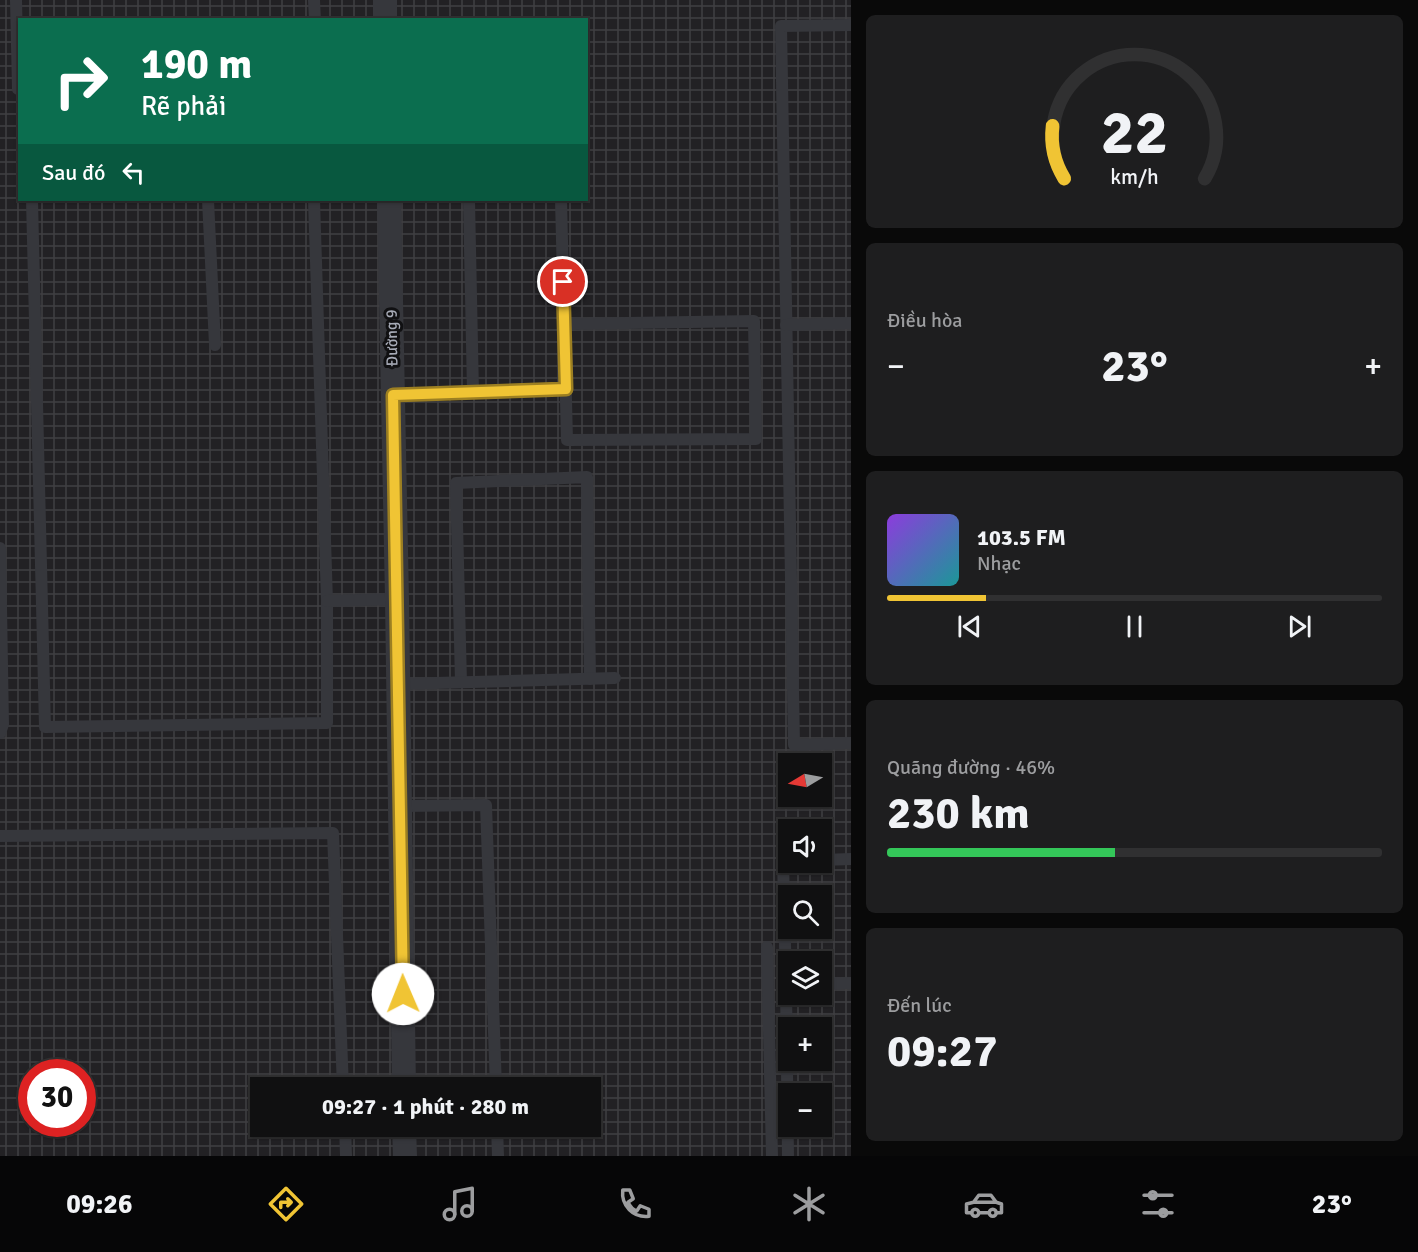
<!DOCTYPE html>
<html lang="vi">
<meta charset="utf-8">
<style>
:root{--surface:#101011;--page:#1e1e1f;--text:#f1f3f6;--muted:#9c9d9f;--line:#303031;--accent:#f0c434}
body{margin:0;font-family:Signika,sans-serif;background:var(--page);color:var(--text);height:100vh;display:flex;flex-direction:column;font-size:22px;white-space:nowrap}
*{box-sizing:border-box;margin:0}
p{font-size:20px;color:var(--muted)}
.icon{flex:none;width:33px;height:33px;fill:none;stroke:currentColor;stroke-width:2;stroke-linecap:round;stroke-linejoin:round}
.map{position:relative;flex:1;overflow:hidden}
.side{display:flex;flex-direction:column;gap:15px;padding:15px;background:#090909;width:567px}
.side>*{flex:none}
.hud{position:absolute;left:18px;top:18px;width:570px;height:183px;border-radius:0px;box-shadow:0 2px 4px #0004,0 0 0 2px var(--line);background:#0b6e4f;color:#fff;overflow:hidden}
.needle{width:39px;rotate:260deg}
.tools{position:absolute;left:778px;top:753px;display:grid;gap:12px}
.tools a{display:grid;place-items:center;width:54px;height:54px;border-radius:0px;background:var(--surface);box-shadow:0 2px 4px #0004,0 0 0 2px var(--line);font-size:30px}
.speed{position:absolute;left:18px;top:1059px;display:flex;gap:12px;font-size:30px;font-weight:700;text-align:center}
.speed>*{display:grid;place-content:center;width:78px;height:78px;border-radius:50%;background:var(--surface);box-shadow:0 2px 4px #0004,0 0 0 2px var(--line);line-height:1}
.speed .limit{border:9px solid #d22;background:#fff;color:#111}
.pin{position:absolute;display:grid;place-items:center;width:51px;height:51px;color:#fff;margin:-26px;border:3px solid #fff;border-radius:50%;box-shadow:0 2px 6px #0007}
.me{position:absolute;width:66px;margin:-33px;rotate:359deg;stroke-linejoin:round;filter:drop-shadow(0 0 4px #0008)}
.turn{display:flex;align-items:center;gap:21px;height:126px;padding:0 24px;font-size:27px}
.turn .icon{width:78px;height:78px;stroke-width:2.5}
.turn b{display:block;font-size:42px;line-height:51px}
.then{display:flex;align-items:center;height:57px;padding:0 24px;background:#0003;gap:12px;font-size:22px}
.big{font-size:45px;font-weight:700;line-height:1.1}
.side .card{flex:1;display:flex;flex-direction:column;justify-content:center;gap:9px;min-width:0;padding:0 21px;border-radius:9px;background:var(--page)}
.side .dial{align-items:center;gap:0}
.dial svg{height:156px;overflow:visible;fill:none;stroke:var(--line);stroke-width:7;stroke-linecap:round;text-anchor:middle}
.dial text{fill:var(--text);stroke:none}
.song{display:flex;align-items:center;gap:18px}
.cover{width:72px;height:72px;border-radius:9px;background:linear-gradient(135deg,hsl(270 70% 55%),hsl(180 70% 35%))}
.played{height:6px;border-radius:3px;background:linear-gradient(90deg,var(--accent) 20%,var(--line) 20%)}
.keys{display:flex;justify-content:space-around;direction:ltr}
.heat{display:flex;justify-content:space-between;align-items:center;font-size:33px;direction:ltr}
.charge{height:9px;border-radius:4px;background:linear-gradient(90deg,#34c759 46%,var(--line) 0)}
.trip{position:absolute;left:250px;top:1077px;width:351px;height:60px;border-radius:0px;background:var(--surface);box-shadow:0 2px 4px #0004,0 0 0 2px var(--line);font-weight:700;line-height:60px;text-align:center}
.tab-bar{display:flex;height:96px;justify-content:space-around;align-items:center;background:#060607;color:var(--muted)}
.tab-bar .icon{width:42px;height:42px}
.tab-bar .selected{color:var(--accent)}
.tab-bar b{font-size:27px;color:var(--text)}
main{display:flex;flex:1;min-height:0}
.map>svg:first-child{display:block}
.industrial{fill:url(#industrial-grid);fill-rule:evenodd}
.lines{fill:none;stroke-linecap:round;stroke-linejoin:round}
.lane{stroke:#36373c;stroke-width:12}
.street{stroke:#36373c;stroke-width:24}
.route-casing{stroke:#9c7f22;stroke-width:15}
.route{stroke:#f0c434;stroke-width:10}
.labels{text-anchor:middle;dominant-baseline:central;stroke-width:6;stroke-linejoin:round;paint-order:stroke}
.street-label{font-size:16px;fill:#a7abb7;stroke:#101012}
</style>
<main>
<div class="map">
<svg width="851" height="1156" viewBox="0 0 851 1156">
<defs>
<pattern id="industrial-grid" width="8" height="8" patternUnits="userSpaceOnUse" patternTransform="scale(1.5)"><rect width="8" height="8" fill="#222124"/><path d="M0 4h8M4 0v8" fill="none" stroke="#3f3f42"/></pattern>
</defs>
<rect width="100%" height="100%" fill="#151517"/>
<path class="industrial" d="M0 0H851V1156H0ZM20 20H586V200H20ZM789 764H822V796H789ZM789 830H822V862H789ZM789 896H822V928H789ZM789 962H822V994H789ZM789 1028H822V1060H789ZM32 1072H82V1124H32ZM261 1088H591V1126H261ZM789 1094H822V1126H789Z"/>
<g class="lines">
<g class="lane">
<polyline points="16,0 18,89 20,89"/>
<polyline points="314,0 315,20"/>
<polyline points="851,25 781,26 794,745 851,743"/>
<polyline points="32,200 45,727 327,723 327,601 314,200"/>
<polyline points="208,200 215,345"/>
<polyline points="469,200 473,392"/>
<polyline points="561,200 567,440 756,439 754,321 564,324"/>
<polyline points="786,325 851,323"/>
<polyline points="393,395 566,389"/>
<polyline points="0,548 3,724 0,733"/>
<polyline points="327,601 397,599"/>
<polyline points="461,682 456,483 587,477 590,679"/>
<polyline points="398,684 615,678"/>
<polyline points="400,806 486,805 496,1088"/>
<polyline points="0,836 333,833 343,1088"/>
<polyline points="822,860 851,859"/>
<polyline points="767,947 772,1156"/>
<polyline points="822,984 851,983"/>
<polyline points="786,985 783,861 789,861"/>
<polyline points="345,1126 346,1156"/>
<polyline points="497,1126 498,1156"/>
<polyline points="788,1156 786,985 789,984"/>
</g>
<g class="street">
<polyline points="385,0 385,20"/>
<polyline points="389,200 397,599 404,1088"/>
<polyline points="404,1126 405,1156"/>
</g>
</g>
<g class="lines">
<defs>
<polyline id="route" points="403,994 393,395 566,389 563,282"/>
</defs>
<use href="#route" class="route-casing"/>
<use href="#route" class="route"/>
</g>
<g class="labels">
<g class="street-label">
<text transform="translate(392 338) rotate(-91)">Đường 9</text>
</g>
</g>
</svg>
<div class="tools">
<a><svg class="needle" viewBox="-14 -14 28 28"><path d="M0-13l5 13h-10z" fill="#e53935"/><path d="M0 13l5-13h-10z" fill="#9c9d9f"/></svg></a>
<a><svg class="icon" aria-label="sound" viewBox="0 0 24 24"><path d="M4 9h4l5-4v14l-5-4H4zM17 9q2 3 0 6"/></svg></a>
<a><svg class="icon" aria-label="search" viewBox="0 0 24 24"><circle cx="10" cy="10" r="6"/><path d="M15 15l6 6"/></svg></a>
<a><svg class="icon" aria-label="layers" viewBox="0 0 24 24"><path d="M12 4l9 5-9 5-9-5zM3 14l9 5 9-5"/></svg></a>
<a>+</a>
<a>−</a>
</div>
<div class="speed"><div class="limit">30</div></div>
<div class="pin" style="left:563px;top:282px;background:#d93025"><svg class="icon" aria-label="arrive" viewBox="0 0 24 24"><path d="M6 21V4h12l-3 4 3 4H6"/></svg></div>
<svg class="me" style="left:403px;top:994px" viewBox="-20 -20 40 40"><circle r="19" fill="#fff"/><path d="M0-13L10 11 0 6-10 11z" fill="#f0c434"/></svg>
<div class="trip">09:27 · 1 phút · 280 m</div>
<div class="hud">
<div class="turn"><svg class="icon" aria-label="right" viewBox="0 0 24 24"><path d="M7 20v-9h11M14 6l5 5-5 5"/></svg><div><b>190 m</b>Rẽ phải</div></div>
<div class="then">Sau đó<svg class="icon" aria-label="left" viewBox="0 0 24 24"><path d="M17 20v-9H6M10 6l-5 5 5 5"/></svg></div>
</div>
</div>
<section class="side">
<div class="card dial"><svg viewBox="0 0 100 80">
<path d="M14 69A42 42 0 1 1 86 69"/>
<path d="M14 69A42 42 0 0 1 8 42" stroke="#f0c434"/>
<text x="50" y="56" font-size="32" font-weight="700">22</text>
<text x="50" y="72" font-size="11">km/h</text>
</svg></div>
<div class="card"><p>Điều hòa</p>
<div class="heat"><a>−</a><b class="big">23°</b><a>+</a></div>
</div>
<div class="card">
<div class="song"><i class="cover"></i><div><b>103.5 FM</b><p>Nhạc</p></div></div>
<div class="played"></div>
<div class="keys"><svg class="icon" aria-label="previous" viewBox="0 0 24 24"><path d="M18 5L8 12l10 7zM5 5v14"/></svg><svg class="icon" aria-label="pause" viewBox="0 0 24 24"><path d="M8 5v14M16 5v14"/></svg><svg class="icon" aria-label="next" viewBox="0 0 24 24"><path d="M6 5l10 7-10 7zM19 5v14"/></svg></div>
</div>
<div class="card"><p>Quãng đường · 46%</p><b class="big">230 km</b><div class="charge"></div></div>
<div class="card"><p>Đến lúc</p><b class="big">09:27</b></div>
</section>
</main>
<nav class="tab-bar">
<b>09:26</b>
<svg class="icon selected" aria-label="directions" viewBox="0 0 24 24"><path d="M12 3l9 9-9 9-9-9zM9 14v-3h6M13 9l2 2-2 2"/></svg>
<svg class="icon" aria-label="music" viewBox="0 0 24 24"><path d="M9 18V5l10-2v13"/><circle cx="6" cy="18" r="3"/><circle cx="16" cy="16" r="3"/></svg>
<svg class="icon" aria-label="phone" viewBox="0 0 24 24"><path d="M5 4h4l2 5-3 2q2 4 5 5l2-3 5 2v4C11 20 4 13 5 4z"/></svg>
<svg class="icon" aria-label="climate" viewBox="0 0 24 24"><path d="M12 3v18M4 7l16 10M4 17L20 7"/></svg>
<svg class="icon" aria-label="car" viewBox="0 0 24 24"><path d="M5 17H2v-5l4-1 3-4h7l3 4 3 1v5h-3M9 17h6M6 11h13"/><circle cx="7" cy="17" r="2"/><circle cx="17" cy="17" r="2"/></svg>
<svg class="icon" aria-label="filters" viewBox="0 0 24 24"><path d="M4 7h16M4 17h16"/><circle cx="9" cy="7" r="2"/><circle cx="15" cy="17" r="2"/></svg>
<b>23°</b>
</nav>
